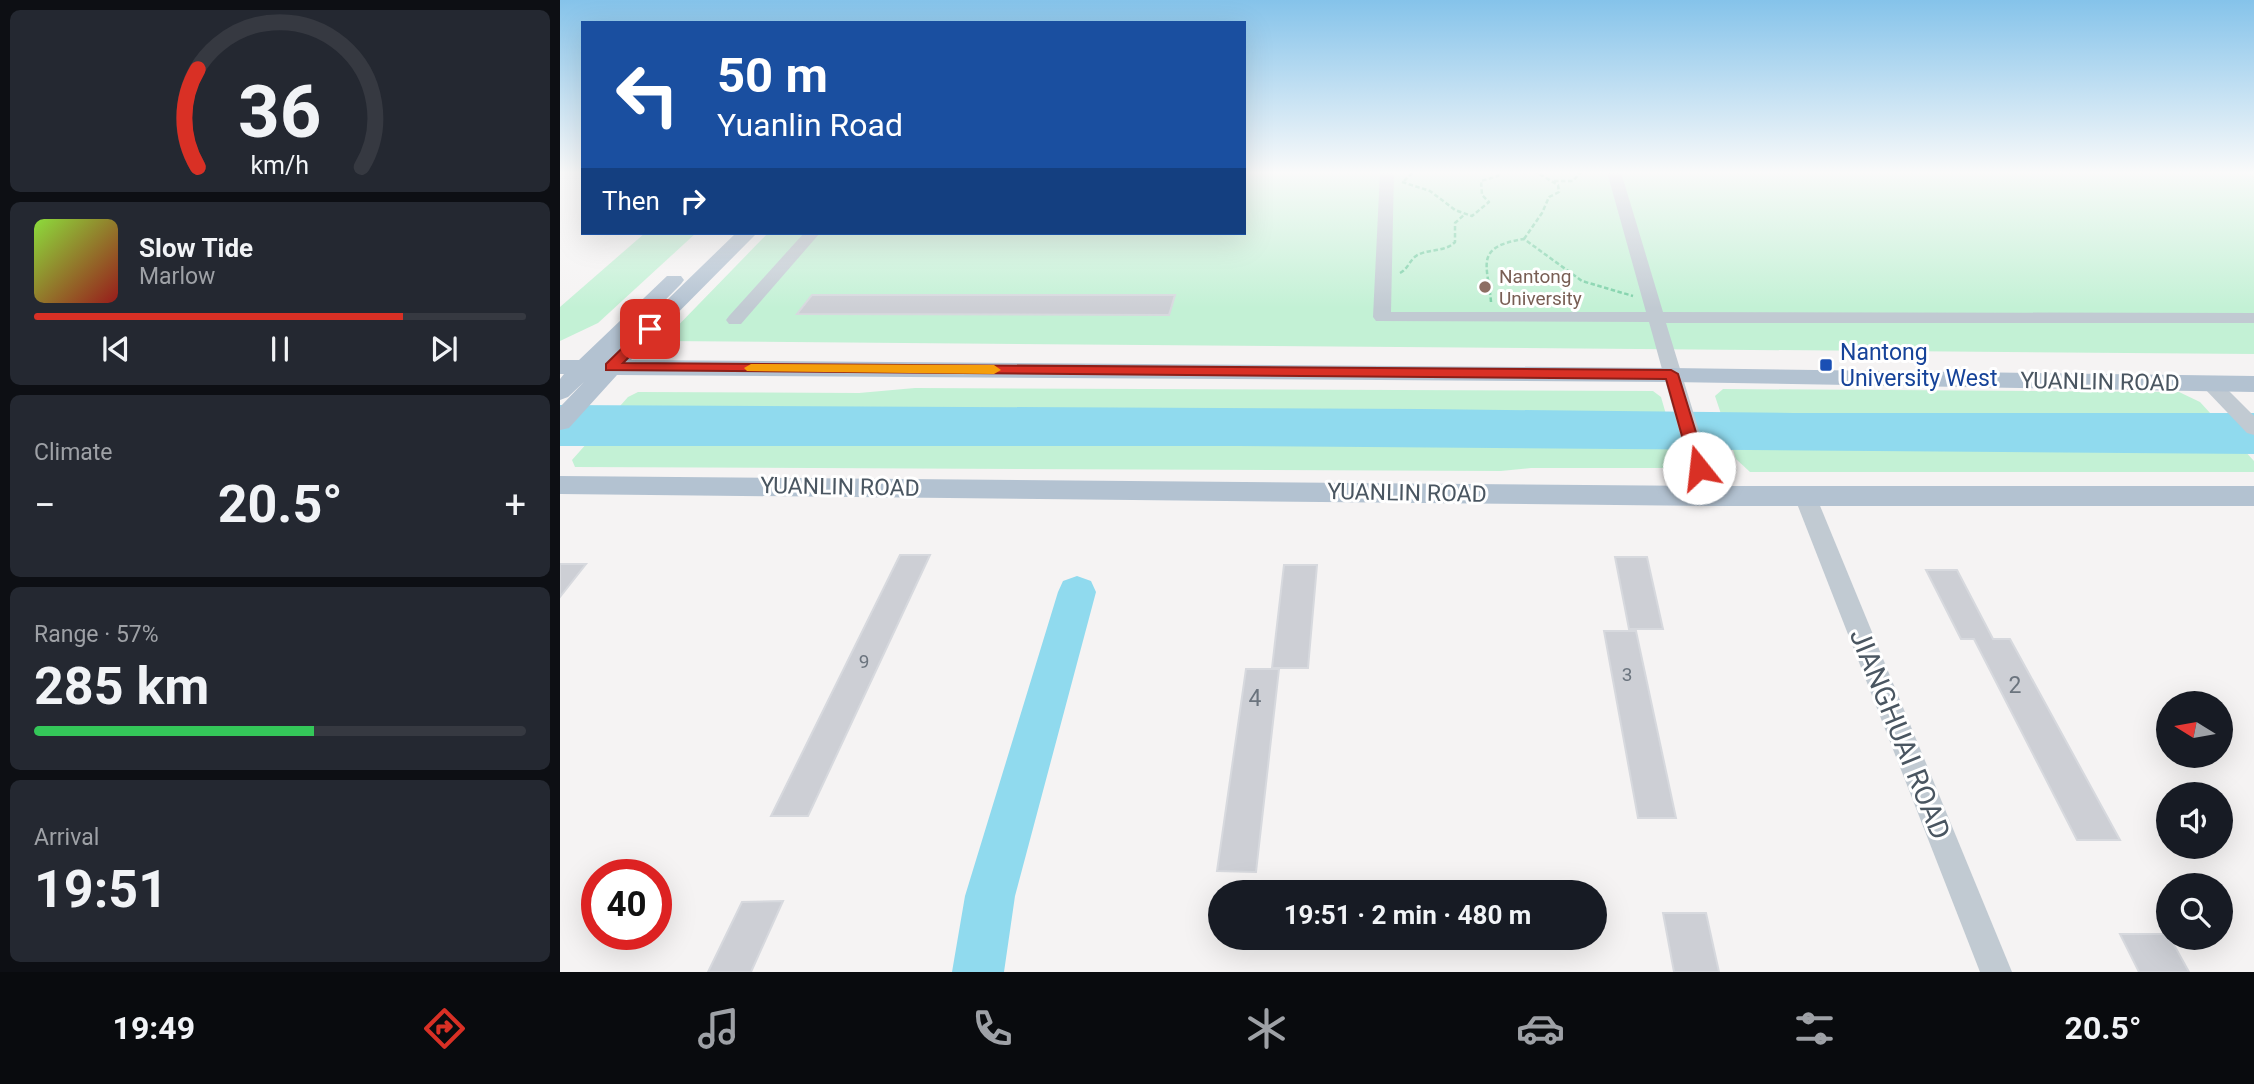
<!DOCTYPE html>
<meta charset="utf-8">
<style>
:root{--surface:#171b24;--page:#242831;--text:#f1f3f6;--muted:#9ea1a6;--line:#363941;--accent:#d93025}
body{margin:0;font-family:Roboto,sans-serif;background:var(--page);color:var(--text);height:100vh;display:flex;flex-direction:column;font-size:26px;white-space:nowrap}
*{box-sizing:border-box;margin:0}
p{font-size:23px;color:var(--muted)}
.icon{flex:none;width:38px;height:38px;fill:none;stroke:currentColor;stroke-width:2;stroke-linecap:round;stroke-linejoin:round}
.map{position:relative;flex:1;overflow:hidden}
.panel{display:flex;flex-direction:column;gap:10px;padding:10px;background:#0d0f14;width:560px}
.panel>*{flex:none}
.banner{position:absolute;left:21px;top:21px;width:665px;height:214px;border-radius:0px;box-shadow:0 7px 28px #0002;background:#1a4fa0;color:#fff;overflow:hidden}
.needle{width:46px;rotate:281deg}
.controls{position:absolute;left:1596px;top:691px;display:grid;gap:14px}
.controls a{display:grid;place-items:center;width:77px;height:77px;border-radius:50%;background:var(--surface);box-shadow:0 7px 28px #0002;font-size:35px}
.speed{position:absolute;left:21px;top:859px;display:flex;gap:14px;font-size:35px;font-weight:700;text-align:center}
.speed>*{display:grid;place-content:center;width:91px;height:91px;border-radius:50%;background:var(--surface);box-shadow:0 7px 28px #0002;line-height:1}
.speed .limit{border:10px solid #d22;background:#fff;color:#111}
.pin{position:absolute;display:grid;place-items:center;width:60px;height:60px;color:#fff;margin:-30px;border-radius:14px;box-shadow:0 4px 10px #0006}
.me{position:absolute;width:77px;margin:-38px;rotate:344deg;stroke-linejoin:round;filter:drop-shadow(0 0 5px #0008)}
.turn{display:flex;align-items:center;gap:24px;height:147px;padding:0 21px;font-size:32px}
.turn .icon{width:91px;height:91px;stroke-width:2.5}
.turn b{display:block;font-size:49px;line-height:60px}
.then{display:flex;align-items:center;height:66px;padding:0 21px;background:#0003;gap:14px;font-size:26px}
.big{font-size:52px;font-weight:700;line-height:1.1}
.panel .card{flex:1;display:flex;flex-direction:column;justify-content:center;gap:10px;min-width:0;padding:0 24px;border-radius:10px;background:var(--page)}
.panel .dial{align-items:center;gap:0}
.dial svg{height:182px;overflow:visible;fill:none;stroke:var(--line);stroke-width:7;stroke-linecap:round;text-anchor:middle}
.dial text{fill:var(--text);stroke:none}
.song{display:flex;align-items:center;gap:21px}
.cover{width:84px;height:84px;border-radius:10px;background:linear-gradient(135deg,hsl(90 70% 55%),hsl(0 70% 35%))}
.played{height:7px;border-radius:4px;background:linear-gradient(90deg,var(--accent) 75%,var(--line) 75%)}
.keys{display:flex;justify-content:space-around;direction:ltr}
.heat{display:flex;justify-content:space-between;align-items:center;font-size:38px;direction:ltr}
.charge{height:10px;border-radius:5px;background:linear-gradient(90deg,#34c759 57%,var(--line) 0)}
.trip{position:absolute;left:648px;top:880px;width:399px;height:70px;border-radius:35px;background:var(--surface);box-shadow:0 7px 28px #0002;font-weight:700;line-height:70px;text-align:center}
.tab-bar{display:flex;height:112px;justify-content:space-around;align-items:center;background:#090b0e;color:var(--muted)}
.tab-bar .icon{width:49px;height:49px}
.tab-bar .selected{color:var(--accent)}
.tab-bar b{font-size:32px;color:var(--text)}
main{display:flex;flex:1;min-height:0}
.map>svg:first-child{display:block}
.green{fill:#c3f1d5}
.water{fill:#90daee}
.lines{fill:none;stroke-linecap:round;stroke-linejoin:round}
.river{fill:#90daee;fill-rule:evenodd}
.building{fill:#cdcfd5;stroke:#d7d9de;stroke-width:2}
.path{stroke:#7ad0a6;stroke-width:2.5;stroke-dasharray:4.5 2.5;stroke-linecap:butt}
.minor{fill:#c1cad2;fill-rule:evenodd}
.major{fill:#b3c2d1;fill-rule:evenodd}
.route{fill:#d93025;stroke:#8d1f18;stroke-width:2}
.slow{fill:#f59e0b}
.education-dot{fill:#8d6e63;stroke:#fff;stroke-width:2.5}
.transit-dot{fill:#1a4fb4;stroke:#fff;stroke-width:2.5}
.labels{text-anchor:middle;dominant-baseline:central;stroke-width:6;stroke-linejoin:round;paint-order:stroke}
.far-education-label{font-size:19px;fill:#785e54;stroke:#fff;text-anchor:start}
.number-label{font-size:19px;fill:#6b747e}
.transit-label{font-size:23px;fill:#164399;stroke:#fff;text-anchor:start}
.street-label{font-size:23px;fill:#4a5661;stroke:#fff}
.near-number-label{font-size:23px;fill:#6b747e}
.near-street-label{font-size:28px;fill:#4a5661;stroke:#fff}
</style>
<main>
<section class="panel">
<div class="card dial"><svg viewBox="0 0 100 80">
<path d="M14 69A42 42 0 1 1 86 69"/>
<path d="M14 69A42 42 0 0 1 14 26" stroke="#d93025"/>
<text x="50" y="56" font-size="32" font-weight="700">36</text>
<text x="50" y="72" font-size="11">km/h</text>
</svg></div>
<div class="card">
<div class="song"><i class="cover"></i><div><b>Slow Tide</b><p>Marlow</p></div></div>
<div class="played"></div>
<div class="keys"><svg class="icon" aria-label="previous" viewBox="0 0 24 24"><path d="M18 5L8 12l10 7zM5 5v14"/></svg><svg class="icon" aria-label="pause" viewBox="0 0 24 24"><path d="M8 5v14M16 5v14"/></svg><svg class="icon" aria-label="next" viewBox="0 0 24 24"><path d="M6 5l10 7-10 7zM19 5v14"/></svg></div>
</div>
<div class="card"><p>Climate</p>
<div class="heat"><a>−</a><b class="big">20.5°</b><a>+</a></div>
</div>
<div class="card"><p>Range · 57%</p><b class="big">285 km</b><div class="charge"></div></div>
<div class="card"><p>Arrival</p><b class="big">19:51</b></div>
</section>
<div class="map">
<svg width="1694" height="972" viewBox="0 0 1694 972">
<rect width="100%" height="100%" fill="#f5f3f3"/>
<g class="green">
<polygon points="684,172 1694,172 1694,354 103,341 208,233 684,233"/>
<polygon points="85,233 136,233 38,323 0,341 0,307"/>
<polygon points="355,388 1093,391 1101,397 1120,463 1115,468 971,468 941,471 15,467 12,460 68,397 78,392 299,393"/>
<polygon points="1163,389 1619,392 1640,402 1694,461 1694,472 1190,472 1176,459 1155,396"/>
</g>
<polygon class="water" points="0,405 861,409 1234,413 1694,413 1694,454 678,446 0,446"/>
<g class="lines">
<polygon class="river" points="517,576 531,581 536,592 455,896 444,972 392,972 405,896 498,592 503,581"/>
</g>
<g class="building">
<polygon points="252,295 615,295 609,315 237,314"/>
<polygon points="340,555 370,555 248,816 211,816"/>
<polygon points="1055,557 1087,557 1103,629 1069,629"/>
<polygon points="0,564 26,564 0,597"/>
<polygon points="724,565 757,565 748,668 712,668"/>
<polygon points="1366,570 1397,570 1433,639 1450,639 1560,840 1517,840 1414,639 1401,639"/>
<polygon points="1044,631 1076,631 1116,818 1078,818"/>
<polygon points="686,669 719,669 696,872 657,871"/>
<polygon points="223,901 191,972 148,972 182,902"/>
<polygon points="1103,913 1146,913 1159,972 1114,972"/>
<polygon points="1560,934 1608,934 1629,972 1579,972"/>
</g>
<g class="lines">
<g class="path">
<polyline points="844,181 853,172"/>
<polyline points="994,181 1013,181 1021,172"/>
<polyline points="842,182 870,191 895,210 912,216 929,202 922,195 921,181 938,176 939,172"/>
<polyline points="964,239 982,213 989,197 999,192 998,185 976,172"/>
<path d="M840 273C848 269 849 261 856 256 868 248 884 253 895 242V223L905 214"/>
<path d="M931 302C928 265 913 247 964 239L1022 281 1073 296"/>
</g>
<g class="minor">
<polygon points="820,172 834,172 831,312 1086,312 1047,172 1061,172 1103,312 1694,313 1694,323 1106,323 1159,496 1156,501 1148,504 1140,501 1137,496 1089,322 816,321 813,317"/>
<polygon points="244,233 260,233 181,324 169,324 166,320 169,316"/>
<polygon points="1651,378 1658,380 1694,416 1694,435 1687,433 1644,388 1642,384 1644,380"/>
<polygon points="1245,488 1253,491 1256,496 1452,972 1420,972 1234,496 1237,491"/>
</g>
<g class="major">
<polygon points="176,233 197,233 71,360 1111,368 1694,376 1694,392 1111,382 57,375 9,428 0,430 0,407 24,382 8,397 0,400 0,379 4,374 0,374 0,360 19,360 107,276 121,276 124,280 121,284 73,333"/>
<polygon points="0,476 1148,486 1694,486 1694,506 1148,506 0,494"/>
</g>
</g>
<linearGradient id="sky" x2="0" y2="1"><stop stop-color="#85c3ea"/><stop offset="0.56" stop-color="#fafafa"/><stop offset="1" stop-color="#fafafa" stop-opacity="0"/></linearGradient>
<rect width="1694" height="308" fill="url(#sky)"/>
<polygon class="route" points="90,325 96,329 94,332 63,363 1111,370 1118,374 1147,468 1139,473 1131,468 1106,379 46,370 46,364 85,326"/>
<polygon class="slow" points="191,364 434,365 441,370 434,374 187,371 184,368"/>
<circle class="education-dot" cx="925" cy="287" r="7"/>
<rect class="transit-dot" x="1259" y="358" width="14" height="14" rx="3.5"/>
<g class="labels">
<g class="far-education-label">
<text x="939" y="276">Nantong<tspan x="939" dy="22">University</tspan></text>
</g>
<g class="number-label">
<text x="304" y="661">9</text>
<text x="1067" y="674">3</text>
</g>
<g class="transit-label">
<text x="1280" y="352">Nantong<tspan x="1280" dy="26">University West</tspan></text>
</g>
<g class="street-label">
<text transform="translate(1540 382) rotate(1)">YUANLIN ROAD</text>
<text transform="translate(280 487) rotate(1)">YUANLIN ROAD</text>
<text transform="translate(847 493) rotate(1)">YUANLIN ROAD</text>
</g>
<g class="near-number-label">
<text x="1455" y="685">2</text>
<text x="695" y="698">4</text>
</g>
<g class="near-street-label">
<text transform="translate(1340 734) rotate(68)">JIANGHUAI ROAD</text>
</g>
</g>
</svg>
<div class="controls">
<a><svg class="needle" viewBox="-14 -14 28 28"><path d="M0-13l5 13h-10z" fill="#e53935"/><path d="M0 13l5-13h-10z" fill="#9ea1a6"/></svg></a>
<a><svg class="icon" aria-label="sound" viewBox="0 0 24 24"><path d="M4 9h4l5-4v14l-5-4H4zM17 9q2 3 0 6"/></svg></a>
<a><svg class="icon" aria-label="search" viewBox="0 0 24 24"><circle cx="10" cy="10" r="6"/><path d="M15 15l6 6"/></svg></a>
</div>
<div class="speed"><div class="limit">40</div></div>
<div class="pin" style="left:90px;top:329px;background:#d93025"><svg class="icon" aria-label="arrive" viewBox="0 0 24 24"><path d="M6 21V4h12l-3 4 3 4H6"/></svg></div>
<svg class="me" style="left:1139px;top:468px" viewBox="-20 -20 40 40"><circle r="19" fill="#fff"/><path d="M0-13L10 11 0 6-10 11z" fill="#d93025"/></svg>
<div class="trip">19:51 · 2 min · 480 m</div>
<div class="banner">
<div class="turn"><svg class="icon" aria-label="left" viewBox="0 0 24 24"><path d="M17 20v-9H6M10 6l-5 5 5 5"/></svg><div><b>50 m</b>Yuanlin Road</div></div>
<div class="then">Then<svg class="icon" aria-label="right" viewBox="0 0 24 24"><path d="M7 20v-9h11M14 6l5 5-5 5"/></svg></div>
</div>
</div>
</main>
<nav class="tab-bar">
<b>19:49</b>
<svg class="icon selected" aria-label="directions" viewBox="0 0 24 24"><path d="M12 3l9 9-9 9-9-9zM9 14v-3h6M13 9l2 2-2 2"/></svg>
<svg class="icon" aria-label="music" viewBox="0 0 24 24"><path d="M9 18V5l10-2v13"/><circle cx="6" cy="18" r="3"/><circle cx="16" cy="16" r="3"/></svg>
<svg class="icon" aria-label="phone" viewBox="0 0 24 24"><path d="M5 4h4l2 5-3 2q2 4 5 5l2-3 5 2v4C11 20 4 13 5 4z"/></svg>
<svg class="icon" aria-label="climate" viewBox="0 0 24 24"><path d="M12 3v18M4 7l16 10M4 17L20 7"/></svg>
<svg class="icon" aria-label="car" viewBox="0 0 24 24"><path d="M5 17H2v-5l4-1 3-4h7l3 4 3 1v5h-3M9 17h6M6 11h13"/><circle cx="7" cy="17" r="2"/><circle cx="17" cy="17" r="2"/></svg>
<svg class="icon" aria-label="filters" viewBox="0 0 24 24"><path d="M4 7h16M4 17h16"/><circle cx="9" cy="7" r="2"/><circle cx="15" cy="17" r="2"/></svg>
<b>20.5°</b>
</nav>
